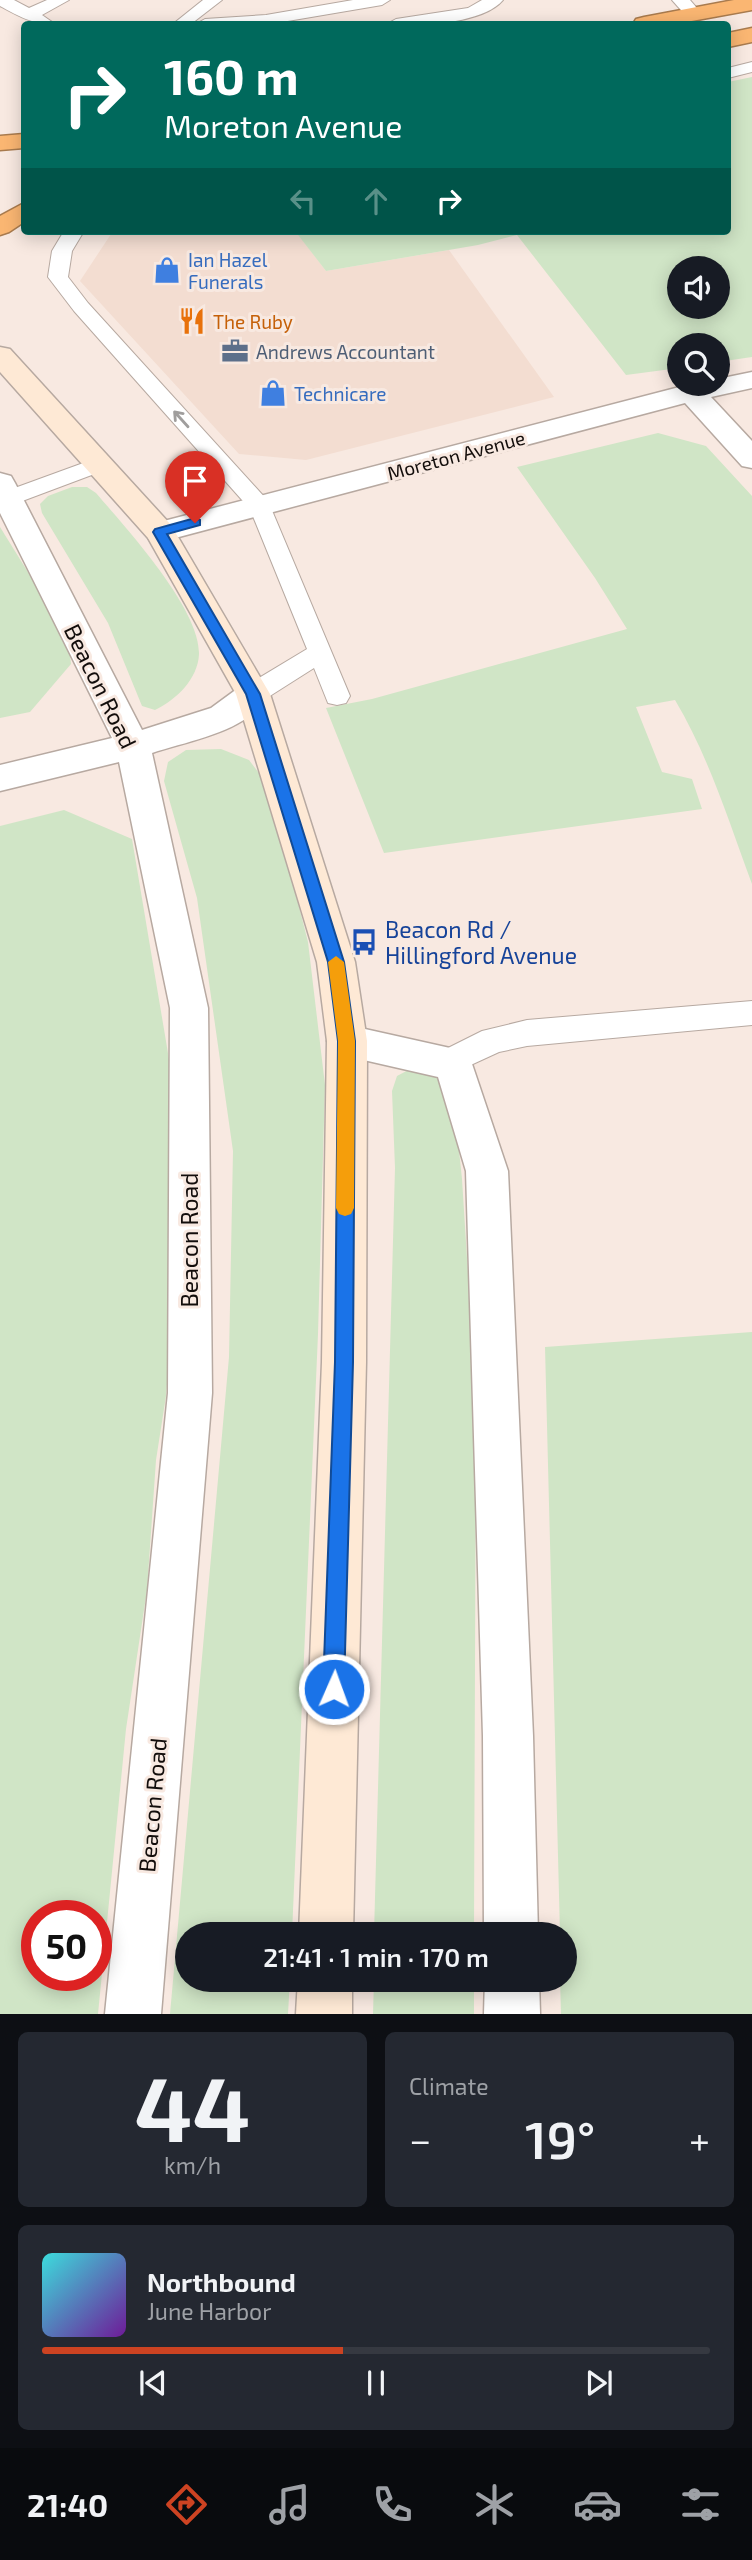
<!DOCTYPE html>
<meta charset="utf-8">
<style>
:root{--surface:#171b24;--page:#242831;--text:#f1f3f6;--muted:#9ea1a6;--line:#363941;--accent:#cd4322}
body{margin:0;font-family:"Exo 2",sans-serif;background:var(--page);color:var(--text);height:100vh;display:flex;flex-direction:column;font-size:26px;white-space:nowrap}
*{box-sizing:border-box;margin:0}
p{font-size:23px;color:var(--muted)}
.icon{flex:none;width:38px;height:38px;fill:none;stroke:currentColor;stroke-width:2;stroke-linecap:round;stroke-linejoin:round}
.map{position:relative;height:2014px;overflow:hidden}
.sheet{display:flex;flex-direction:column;gap:18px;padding:18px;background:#0d0f14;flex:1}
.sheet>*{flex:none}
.banner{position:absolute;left:21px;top:21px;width:710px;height:214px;border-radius:7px;box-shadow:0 4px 18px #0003;background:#00695c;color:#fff;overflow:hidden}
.buttons{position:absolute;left:667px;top:256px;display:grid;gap:14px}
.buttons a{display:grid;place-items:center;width:63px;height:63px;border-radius:50%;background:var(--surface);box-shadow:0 4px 18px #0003;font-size:35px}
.speed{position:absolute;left:21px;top:1900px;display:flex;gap:14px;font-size:35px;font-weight:700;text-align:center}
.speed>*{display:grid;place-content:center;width:91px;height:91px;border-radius:50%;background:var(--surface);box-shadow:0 4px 18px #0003;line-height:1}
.speed .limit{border:10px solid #d22;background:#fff;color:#111}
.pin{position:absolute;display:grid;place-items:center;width:60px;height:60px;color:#fff;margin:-72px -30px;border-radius:50% 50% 50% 0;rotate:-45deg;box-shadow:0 0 7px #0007}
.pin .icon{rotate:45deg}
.me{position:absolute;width:77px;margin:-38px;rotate:2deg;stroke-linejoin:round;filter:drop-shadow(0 0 5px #0008)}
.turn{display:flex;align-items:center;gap:24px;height:147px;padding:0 28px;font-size:32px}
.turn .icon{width:91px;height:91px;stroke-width:2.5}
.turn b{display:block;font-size:49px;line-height:60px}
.lanes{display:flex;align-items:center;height:66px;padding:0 28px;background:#0003;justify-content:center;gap:35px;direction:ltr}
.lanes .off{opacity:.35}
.big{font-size:52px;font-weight:600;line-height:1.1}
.sheet .widget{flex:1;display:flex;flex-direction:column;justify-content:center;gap:10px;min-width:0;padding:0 24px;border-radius:10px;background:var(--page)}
.sheet .dial{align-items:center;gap:0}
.dial b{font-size:91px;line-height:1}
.song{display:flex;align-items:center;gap:21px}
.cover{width:84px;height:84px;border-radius:10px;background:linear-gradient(135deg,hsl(180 70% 55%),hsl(280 70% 35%))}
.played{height:7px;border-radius:4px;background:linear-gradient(90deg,var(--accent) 45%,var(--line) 45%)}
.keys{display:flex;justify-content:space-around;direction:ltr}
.heat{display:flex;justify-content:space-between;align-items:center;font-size:38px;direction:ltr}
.sheet .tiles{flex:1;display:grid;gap:18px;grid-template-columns:1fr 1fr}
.widget:last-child{grid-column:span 2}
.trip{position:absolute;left:175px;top:1922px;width:402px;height:70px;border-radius:35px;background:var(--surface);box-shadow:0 4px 18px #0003;font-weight:600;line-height:70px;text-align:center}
.menu{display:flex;height:112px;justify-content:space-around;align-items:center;background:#090b0e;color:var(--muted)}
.menu .icon{width:49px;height:49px}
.menu .selected{color:var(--accent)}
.menu b{font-size:32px;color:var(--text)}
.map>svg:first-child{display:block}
.built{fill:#f3ddd1}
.green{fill:#d0e5c6;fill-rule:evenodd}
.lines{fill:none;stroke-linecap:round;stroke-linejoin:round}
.lane-casing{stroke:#b7a9a1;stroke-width:2}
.street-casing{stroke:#b7a9a1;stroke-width:3}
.secondary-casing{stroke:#b7a9a1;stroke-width:3}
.highway-casing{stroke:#a97b4e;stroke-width:3}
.lane{fill:#fff;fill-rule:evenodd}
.street{fill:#fff;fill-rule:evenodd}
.secondary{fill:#fee9d5;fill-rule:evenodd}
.highway{fill:#fab672;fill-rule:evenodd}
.oneway{stroke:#a09e9d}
.route{fill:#1a73e8;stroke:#114b97;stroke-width:2}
.slow{fill:#f59e0b}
.labels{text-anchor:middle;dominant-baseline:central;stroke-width:6;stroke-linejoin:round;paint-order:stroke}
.far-shop-label{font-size:19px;fill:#366cbe;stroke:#f8e9e1;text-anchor:start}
.far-food-label{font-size:19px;fill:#c56008;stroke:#f8e9e1;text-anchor:start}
.far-service-label{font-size:19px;fill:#4e5e75;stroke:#f8e9e1;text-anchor:start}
.far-street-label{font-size:19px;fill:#120d0b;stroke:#f8e9e1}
.street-label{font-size:23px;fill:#120d0b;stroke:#f8e9e1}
.transit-label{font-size:23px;fill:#164399;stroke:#f8e9e1;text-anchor:start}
</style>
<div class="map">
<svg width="752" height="2014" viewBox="0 0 752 2014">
<rect width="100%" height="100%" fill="#f8e9e1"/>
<polygon class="built" points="113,231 296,231 326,271 449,250 554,397 306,460 239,454 80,281"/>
<g class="green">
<path d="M752 77V357L718 362V345H679V368L626 375 517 235 478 245 326 271 295 231H728V82ZM679 268H718V306H679Z"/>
<path d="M658 433 706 446 752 496V884C729 822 709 757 675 700L636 707 662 772 692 779 702 809 384 853 326 708 372 699 627 629 595 578 517 467Z"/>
<path d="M72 487H87L96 493C125 527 200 608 199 654 198 679 176 700 155 710L142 706 108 623 42 513 40 504 48 496Z"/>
<polygon points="0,527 31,577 70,655 71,664 30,712 0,718"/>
<polygon points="221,749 249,760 268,785 308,942 325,1085 318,1334 292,1934 187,1934 187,1979 290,1979 288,2014 170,2014 229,1357 233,1151 197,898 164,781 168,762 186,750"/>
<path d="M64 810 132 839 171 1071V1337L166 1396 156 1460 147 1590 126 1729 98 2014H0V826ZM37 1916H96V1976H37Z"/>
<polygon points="414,1067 433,1070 448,1086 455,1112 462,1179 476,1400 474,1934 374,1934 395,1168 392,1091 397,1076"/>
<polygon points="752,1332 752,2014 561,2014 560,1979 565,1979 565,1934 560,1934 545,1347"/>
<polygon points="374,1979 474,1979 474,2014 373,2014"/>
</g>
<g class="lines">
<defs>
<g id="lane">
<path d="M0 0H14L29 8 47 0H69L42 15 55 24C32 24 20 17 0 6Z"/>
<polygon points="203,0 222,0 191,24 173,24"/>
<polygon points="353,0 390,0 382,5 270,24 196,24 205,19 266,15"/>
<path d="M482 0H503C483 24 417 27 387 24L396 19 468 8Z"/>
<polygon points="672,0 690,0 702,14 694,19 688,18"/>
<polygon points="752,62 752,72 728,78 728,68"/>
<polygon points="64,231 84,231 72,251 68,277 88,303 268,501 350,696 346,703 337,705 328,703 314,668 262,701 253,703 244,701 240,694 244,687 307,649 250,509 74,311 48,277 52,251"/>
<polygon points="97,458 105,460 108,465 105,470 9,506 0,502 1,493"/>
<polygon points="752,1001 752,1025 527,1046 499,1052 449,1075 438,1071 434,1062 438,1053 482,1031 527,1020"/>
</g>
<g id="street">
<polygon points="752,372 752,388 711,397 752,441 752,468 742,466 685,403 160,542 149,539 145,532 149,525 160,522 691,384 718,383 718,379"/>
<path d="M0 473 11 476 15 483 142 730 211 708 241 686 253 682 265 686 270 694C248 732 190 740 152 753L208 1008 212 1393 161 2014H105L168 1393 170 1008 119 762 0 791V765L112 738 0 513Z"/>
<polygon points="347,1025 468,1052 508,1171 533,1736 538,1934 484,1934 483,1736 466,1171 438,1077 333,1053 327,1041 333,1029"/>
<polygon points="485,1979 539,1979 540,2014 484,2014"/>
</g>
<g id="secondary">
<polygon points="0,347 10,349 171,525 270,694 355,962 367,1041 366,1362 353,1934 299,1934 322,1362 327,1041 317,962 236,694 148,538 0,372"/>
<polygon points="298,1979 352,1979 352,2014 296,2014"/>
</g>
<g id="highway">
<polygon points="734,0 752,0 752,10 675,24 633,24 636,19 644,17"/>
<polygon points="752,28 752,42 728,47 728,33"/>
<polygon points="24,134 24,148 0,150 0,136"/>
<polygon points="24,203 24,222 9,232 0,235 0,216"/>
</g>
</defs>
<use href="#lane" class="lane-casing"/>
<use href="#street" class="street-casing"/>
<use href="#secondary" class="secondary-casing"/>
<use href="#highway" class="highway-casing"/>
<use href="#lane" class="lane"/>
<use href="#street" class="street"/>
<use href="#secondary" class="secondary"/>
<use href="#highway" class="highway"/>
</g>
<defs><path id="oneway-shaft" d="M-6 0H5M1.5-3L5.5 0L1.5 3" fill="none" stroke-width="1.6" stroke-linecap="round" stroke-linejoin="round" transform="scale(1.75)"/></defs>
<use class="oneway" href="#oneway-shaft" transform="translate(181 419) rotate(-132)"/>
<polygon class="route" points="195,518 200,520 200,525 167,534 260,694 344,962 355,1041 353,1362 344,1689 341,1696 334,1699 326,1696 323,1689 335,1362 338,1041 328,962 246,694 153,532 155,529"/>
<polygon class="slow" points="336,956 344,962 355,1041 354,1208 351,1214 345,1216 339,1214 336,1208 338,1041 328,962"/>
<defs>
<symbol id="shop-bare" viewBox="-9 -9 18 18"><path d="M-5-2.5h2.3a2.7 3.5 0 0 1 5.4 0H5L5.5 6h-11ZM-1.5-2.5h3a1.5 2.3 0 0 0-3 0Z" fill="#3f7fe0" stroke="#f8e9e1" stroke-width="2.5" paint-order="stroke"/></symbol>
<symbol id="restaurant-bare" viewBox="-9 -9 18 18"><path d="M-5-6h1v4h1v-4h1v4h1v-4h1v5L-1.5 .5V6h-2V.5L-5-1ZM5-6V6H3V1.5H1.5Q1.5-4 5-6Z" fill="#e8710a" stroke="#f8e9e1" stroke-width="2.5" paint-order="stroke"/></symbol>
<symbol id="office-bare" viewBox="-9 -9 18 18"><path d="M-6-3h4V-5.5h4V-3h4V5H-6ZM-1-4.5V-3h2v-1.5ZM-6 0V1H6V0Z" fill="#5c6f8a" stroke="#f8e9e1" stroke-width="2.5" paint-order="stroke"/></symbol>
<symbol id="bus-bare" viewBox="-9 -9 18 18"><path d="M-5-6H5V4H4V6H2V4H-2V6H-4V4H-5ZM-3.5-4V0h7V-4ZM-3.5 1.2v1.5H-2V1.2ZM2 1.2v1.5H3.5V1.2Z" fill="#1a4fb4" stroke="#f8e9e1" stroke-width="2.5" paint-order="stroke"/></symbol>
</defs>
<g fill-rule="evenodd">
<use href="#shop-bare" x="148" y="251" width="38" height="38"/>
<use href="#restaurant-bare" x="173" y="302" width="38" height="38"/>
<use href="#office-bare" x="216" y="332" width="38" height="38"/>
<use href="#shop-bare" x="254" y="374" width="38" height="38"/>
<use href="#bus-bare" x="345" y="923" width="38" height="38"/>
</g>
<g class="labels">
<g class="far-shop-label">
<text x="188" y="259">Ian Hazel<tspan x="188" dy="22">Funerals</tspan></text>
<text x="294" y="393">Technicare</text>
</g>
<g class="far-food-label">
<text x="213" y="321">The Ruby</text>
</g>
<g class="far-service-label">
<text x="256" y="351">Andrews Accountant</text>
</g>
<g class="far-street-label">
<text transform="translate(456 455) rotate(-15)">Moreton Avenue</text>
</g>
<g class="street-label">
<text transform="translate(101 686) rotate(64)">Beacon Road</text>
<text transform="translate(189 1240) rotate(-90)">Beacon Road</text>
<text transform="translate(152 1805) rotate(-85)">Beacon Road</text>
</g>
<g class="transit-label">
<text x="385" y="929">Beacon Rd /<tspan x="385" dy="26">Hillingford Avenue</tspan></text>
</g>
</g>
</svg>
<div class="buttons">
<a><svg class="icon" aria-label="sound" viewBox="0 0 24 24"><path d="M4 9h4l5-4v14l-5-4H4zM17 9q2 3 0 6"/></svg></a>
<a><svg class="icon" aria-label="search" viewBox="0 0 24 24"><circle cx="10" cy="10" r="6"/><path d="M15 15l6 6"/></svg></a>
</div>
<div class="speed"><div class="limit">50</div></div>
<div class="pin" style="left:195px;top:523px;background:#d93025"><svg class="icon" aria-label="arrive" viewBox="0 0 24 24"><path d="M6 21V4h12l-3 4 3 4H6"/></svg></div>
<svg class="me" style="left:334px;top:1689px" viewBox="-20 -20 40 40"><circle r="17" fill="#1a73e8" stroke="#fff" stroke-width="3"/><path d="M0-11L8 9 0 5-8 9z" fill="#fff"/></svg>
<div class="trip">21:41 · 1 min · 170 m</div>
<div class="banner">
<div class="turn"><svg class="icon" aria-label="right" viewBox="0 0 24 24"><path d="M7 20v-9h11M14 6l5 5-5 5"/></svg><div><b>160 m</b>Moreton Avenue</div></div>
<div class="lanes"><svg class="icon off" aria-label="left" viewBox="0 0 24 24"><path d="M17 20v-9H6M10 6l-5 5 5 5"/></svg><svg class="icon off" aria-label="ahead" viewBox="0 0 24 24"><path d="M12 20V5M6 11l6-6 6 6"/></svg><svg class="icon" aria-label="right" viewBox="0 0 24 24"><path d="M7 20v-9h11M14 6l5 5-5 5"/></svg></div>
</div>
</div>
<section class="sheet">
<div class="tiles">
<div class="widget dial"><b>44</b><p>km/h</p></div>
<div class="widget"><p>Climate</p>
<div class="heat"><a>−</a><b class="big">19°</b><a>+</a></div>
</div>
<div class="widget">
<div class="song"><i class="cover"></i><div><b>Northbound</b><p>June Harbor</p></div></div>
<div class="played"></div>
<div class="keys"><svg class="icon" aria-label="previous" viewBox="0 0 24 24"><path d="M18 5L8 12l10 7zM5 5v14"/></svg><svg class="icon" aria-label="pause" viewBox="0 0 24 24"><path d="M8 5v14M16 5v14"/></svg><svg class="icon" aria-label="next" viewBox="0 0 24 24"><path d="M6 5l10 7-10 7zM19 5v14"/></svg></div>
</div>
</div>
</section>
<nav class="menu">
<b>21:40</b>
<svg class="icon selected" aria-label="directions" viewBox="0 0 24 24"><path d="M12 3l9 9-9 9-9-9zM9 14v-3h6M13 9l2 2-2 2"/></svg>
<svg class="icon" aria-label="music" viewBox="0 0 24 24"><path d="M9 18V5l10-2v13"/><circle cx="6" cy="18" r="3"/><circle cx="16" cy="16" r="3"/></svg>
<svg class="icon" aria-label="phone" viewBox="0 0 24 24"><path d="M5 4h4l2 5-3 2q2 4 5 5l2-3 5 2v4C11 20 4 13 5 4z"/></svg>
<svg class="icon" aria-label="climate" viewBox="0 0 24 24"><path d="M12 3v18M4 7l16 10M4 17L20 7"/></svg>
<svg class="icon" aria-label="car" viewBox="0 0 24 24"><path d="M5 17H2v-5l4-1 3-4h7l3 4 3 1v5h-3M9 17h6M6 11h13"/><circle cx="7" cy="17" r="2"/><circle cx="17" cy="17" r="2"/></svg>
<svg class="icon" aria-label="filters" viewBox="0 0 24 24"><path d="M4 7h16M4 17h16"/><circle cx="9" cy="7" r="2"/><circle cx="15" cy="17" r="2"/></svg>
</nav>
